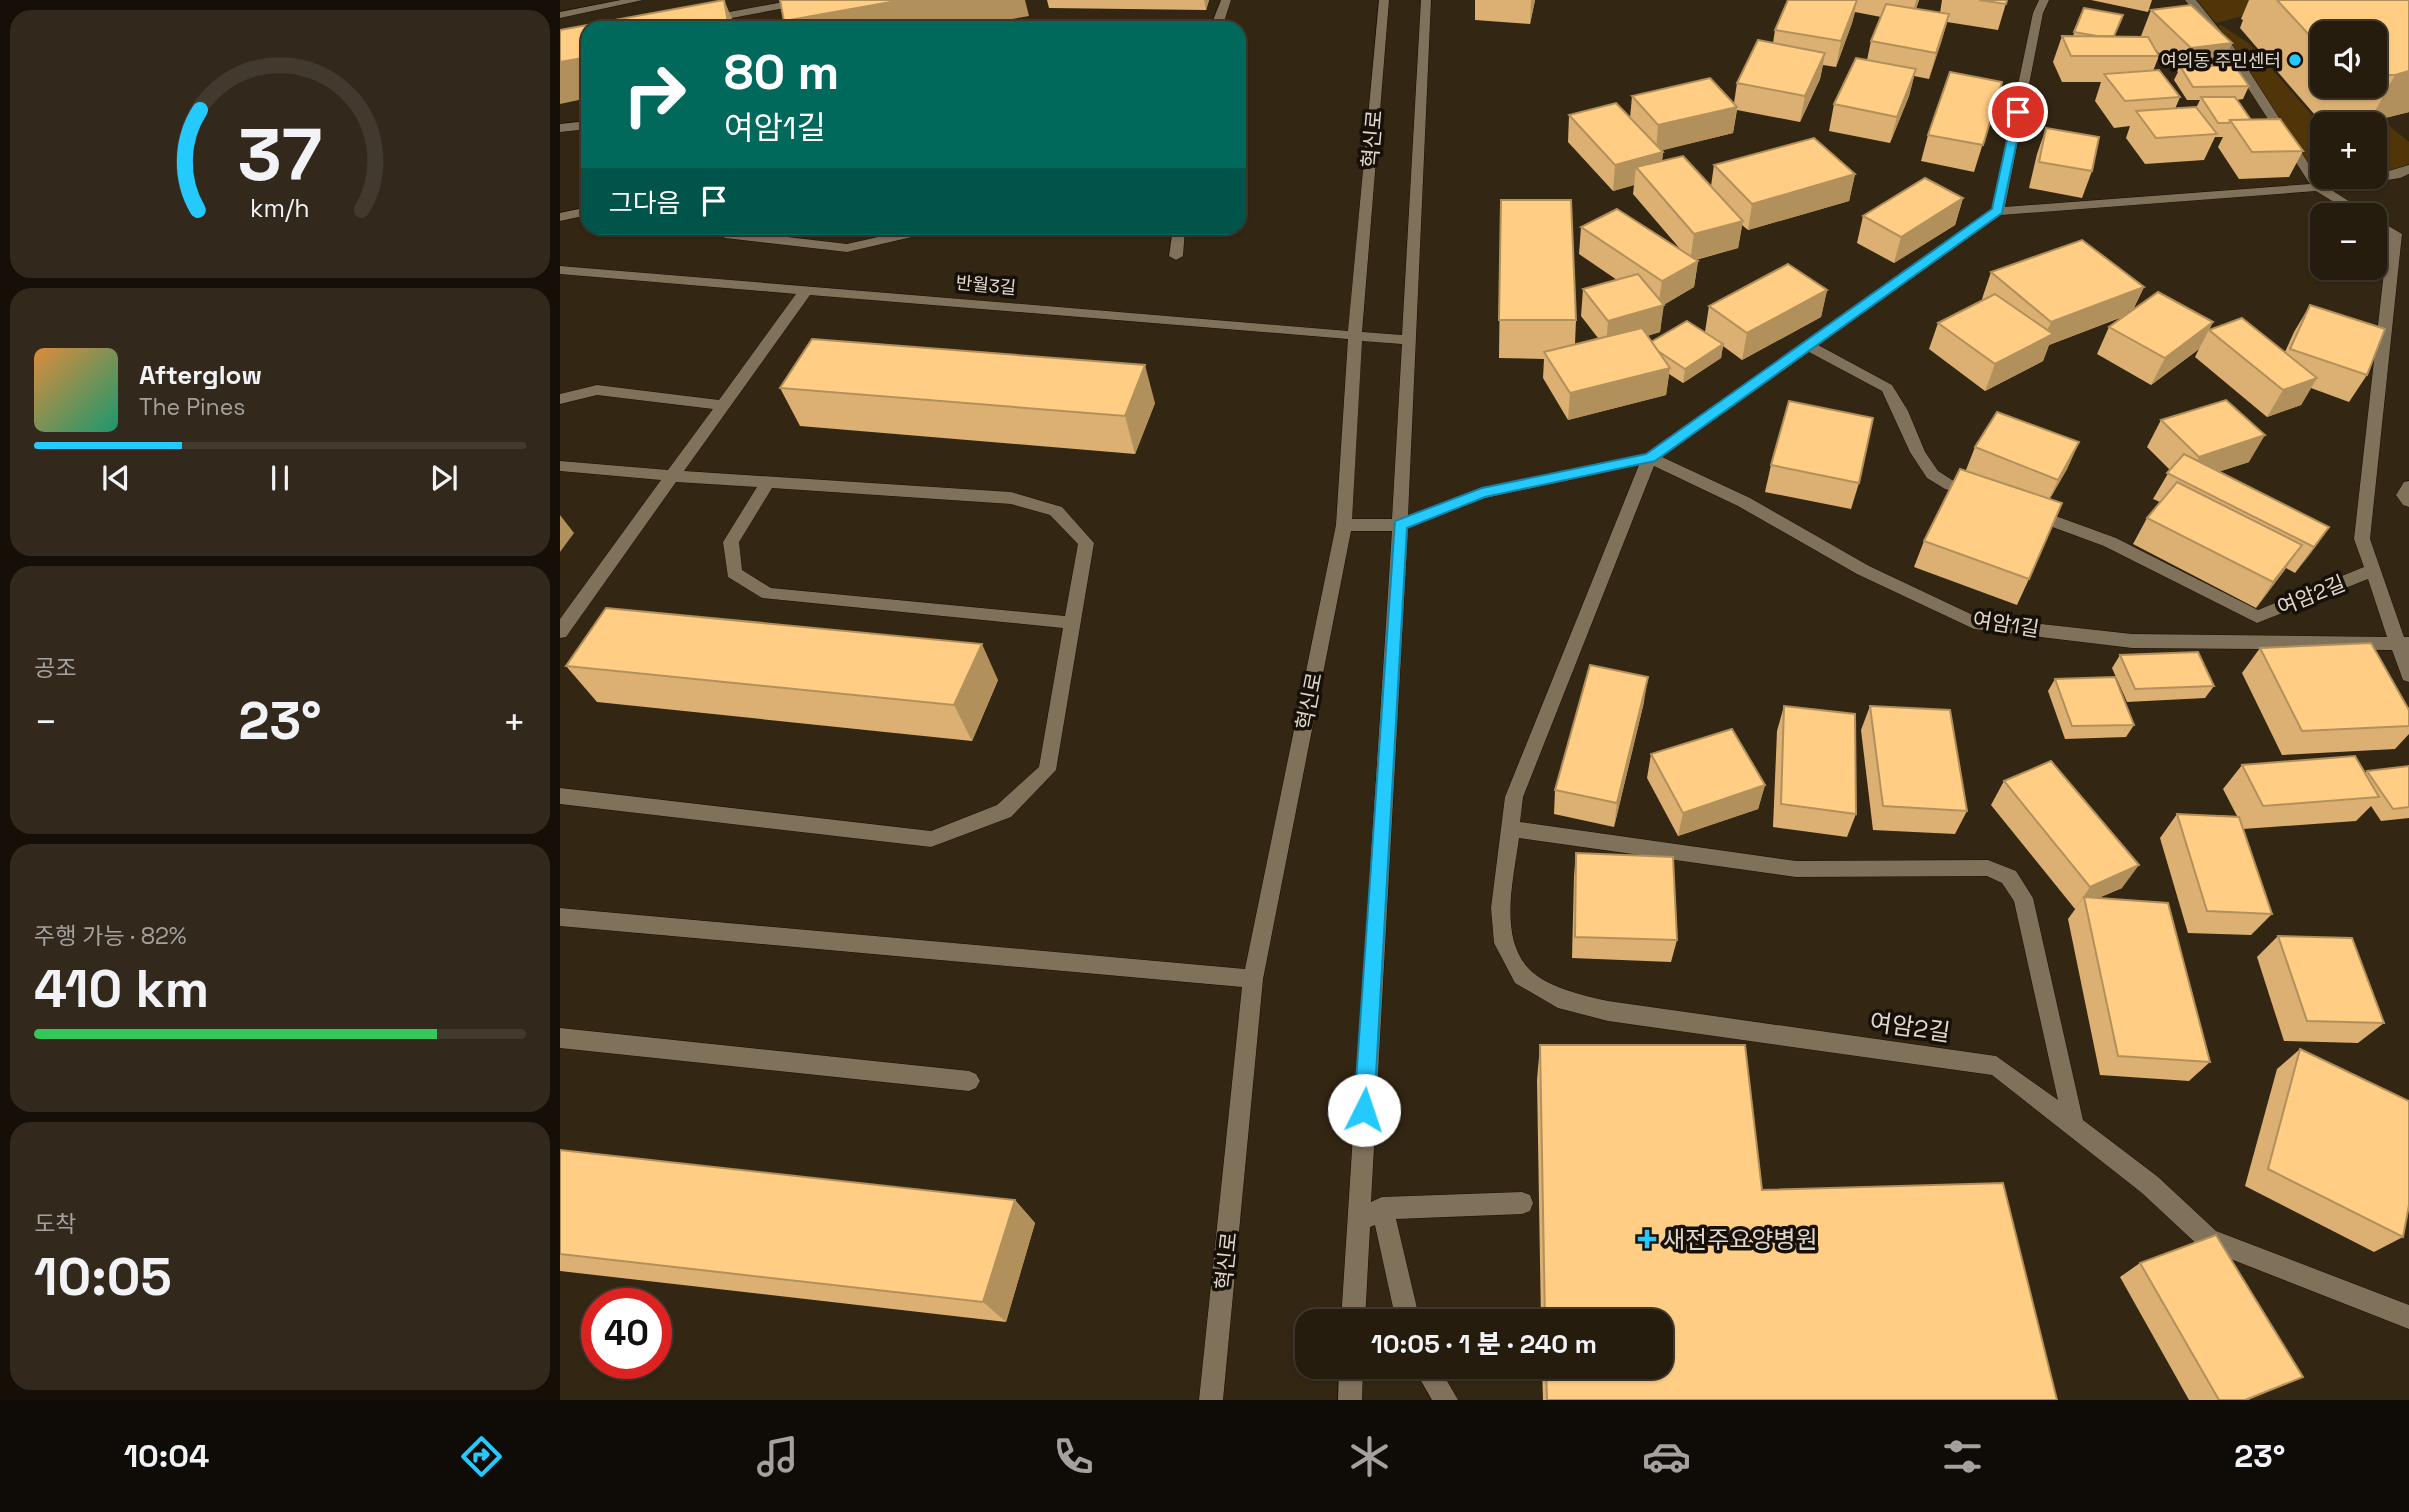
<!DOCTYPE html>
<html lang="ko">
<meta charset="utf-8">
<style>
:root{--surface:#261c0e;--page:#32291c;--text:#f1f3f6;--muted:#a4a19e;--line:#423a2e;--accent:#24c9fe}
body{margin:0;font-family:"Space Grotesk","Noto Sans KR",sans-serif;background:var(--page);color:var(--text);height:100vh;display:flex;flex-direction:column;font-size:26px;white-space:nowrap}
*{box-sizing:border-box;margin:0}
p{font-size:23px;color:var(--muted)}
.icon{flex:none;width:38px;height:38px;fill:none;stroke:currentColor;stroke-width:2;stroke-linecap:round;stroke-linejoin:round}
.map{position:relative;flex:1;overflow:hidden}
.panel{display:flex;flex-direction:column;gap:10px;padding:10px;background:#150f08;width:560px}
.panel>*{flex:none}
.top-card{position:absolute;left:21px;top:21px;width:665px;height:214px;border-radius:21px;box-shadow:0 2px 5px #0004,0 0 0 2px var(--line);background:#00695c;color:#fff;overflow:hidden}
.controls{position:absolute;left:1750px;top:21px;display:grid;gap:14px}
.controls a{display:grid;place-items:center;width:77px;height:77px;border-radius:14px;background:var(--surface);box-shadow:0 2px 5px #0004,0 0 0 2px var(--line);font-size:35px}
.speed{position:absolute;left:21px;top:1288px;display:flex;gap:14px;font-size:35px;font-weight:700;text-align:center}
.speed>*{display:grid;place-content:center;width:91px;height:91px;border-radius:50%;background:var(--surface);box-shadow:0 2px 5px #0004,0 0 0 2px var(--line);line-height:1}
.speed .limit{border:10px solid #d22;background:#fff;color:#111}
.pin{position:absolute;display:grid;place-items:center;width:60px;height:60px;color:#fff;margin:-30px;border:4px solid #fff;border-radius:50%;box-shadow:0 2px 7px #0007}
.me{position:absolute;width:77px;margin:-38px;rotate:4deg;stroke-linejoin:round;filter:drop-shadow(0 0 5px #0008)}
.turn{display:flex;align-items:center;gap:24px;height:147px;padding:0 28px;font-size:32px}
.turn .icon{width:91px;height:91px;stroke-width:2.5}
.turn b{display:block;font-size:49px;line-height:60px}
.then{display:flex;align-items:center;height:66px;padding:0 28px;background:#0003;gap:14px;font-size:26px}
.big{font-size:52px;font-weight:800;line-height:1.1}
.panel .tile{flex:1;display:flex;flex-direction:column;justify-content:center;gap:10px;min-width:0;padding:0 24px;border-radius:21px;background:var(--page)}
.panel .dial{align-items:center;gap:0}
.dial svg{height:182px;overflow:visible;fill:none;stroke:var(--line);stroke-width:7;stroke-linecap:round;text-anchor:middle}
.dial text{fill:var(--text);stroke:none}
.song{display:flex;align-items:center;gap:21px}
.cover{width:84px;height:84px;border-radius:10px;background:linear-gradient(135deg,hsl(30 70% 55%),hsl(160 70% 35%))}
.played{height:7px;border-radius:4px;background:linear-gradient(90deg,var(--accent) 30%,var(--line) 30%)}
.keys{display:flex;justify-content:space-around;direction:ltr}
.heat{display:flex;justify-content:space-between;align-items:center;font-size:38px;direction:ltr}
.charge{height:10px;border-radius:5px;background:linear-gradient(90deg,#34c759 82%,var(--line) 0)}
.trip{position:absolute;left:735px;top:1309px;width:378px;height:70px;border-radius:21px;background:var(--surface);box-shadow:0 2px 5px #0004,0 0 0 2px var(--line);font-weight:800;line-height:70px;text-align:center}
.dock{display:flex;height:112px;justify-content:space-around;align-items:center;background:#0f0b06;color:var(--muted)}
.dock .icon{width:49px;height:49px}
.dock .on{color:var(--accent)}
.dock b{font-size:32px;color:var(--text)}
main{display:flex;flex:1;min-height:0}
.map>svg:first-child{display:block}
.green{fill:#4f3508}
.lines{fill:none;stroke-linecap:round;stroke-linejoin:round}
.minor-casing{stroke:#1a0f00;stroke-width:1}
.minor{fill:#80715b;fill-rule:evenodd}
.wall{fill:#dbb072;fill-rule:evenodd}
.shaded-wall{fill:#b2905c}
.building{fill:#ffcd84;stroke:#b2905c;stroke-width:2}
.route{fill:#24c9fe;stroke:#1783a5;stroke-width:2}
.poi-dot{fill:#24c9fe;stroke:#161008;stroke-width:2.5}
.labels{text-anchor:middle;dominant-baseline:central;stroke-width:7;stroke-linejoin:round;paint-order:stroke}
.far-poi-label{font-size:18px;fill:#e1d8cd;stroke:#161008;text-anchor:end}
.far-street-label{font-size:18px;fill:#e1d8cd;stroke:#161008}
.street-label{font-size:21px;fill:#e1d8cd;stroke:#161008}
.near-street-label{font-size:24px;fill:#e1d8cd;stroke:#161008}
.near-poi-label{font-size:24px;fill:#e1d8cd;stroke:#161008;text-anchor:start}
</style>
<main>
<section class="panel">
<div class="tile dial"><svg viewBox="0 0 100 80">
<path d="M14 69A42 42 0 1 1 86 69"/>
<path d="M14 69A42 42 0 0 1 15 25" stroke="#24c9fe"/>
<text x="50" y="56" font-size="32" font-weight="700">37</text>
<text x="50" y="72" font-size="11">km/h</text>
</svg></div>
<div class="tile">
<div class="song"><i class="cover"></i><div><b>Afterglow</b><p>The Pines</p></div></div>
<div class="played"></div>
<div class="keys"><svg class="icon" aria-label="previous" viewBox="0 0 24 24"><path d="M18 5L8 12l10 7zM5 5v14"/></svg><svg class="icon" aria-label="pause" viewBox="0 0 24 24"><path d="M8 5v14M16 5v14"/></svg><svg class="icon" aria-label="next" viewBox="0 0 24 24"><path d="M6 5l10 7-10 7zM19 5v14"/></svg></div>
</div>
<div class="tile"><p>공조</p>
<div class="heat"><a>−</a><b class="big">23°</b><a>+</a></div>
</div>
<div class="tile"><p>주행 가능 · 82%</p><b class="big">410 km</b><div class="charge"></div></div>
<div class="tile"><p>도착</p><b class="big">10:05</b></div>
</section>
<div class="map">
<svg width="1849" height="1400" viewBox="0 0 1849 1400">
<rect width="100%" height="100%" fill="#332613"/>
<g class="green">
<polygon points="1637,0 1743,0 1656,23"/>
<polygon points="1661,25 1690,44 1759,123 1826,123 1849,142 1849,164 1833,172 1815,175 1815,124 1762,124 1762,177 1805,177 1762,184 1658,26"/>
</g>
<g class="lines">
<defs>
<g id="minor">
<polygon points="61,0 83,0 0,18 0,12"/>
<polygon points="234,0 257,0 252,3 118,28 94,28 100,25"/>
<polygon points="661,0 671,0 662,28 650,28"/>
<path d="M819 0H829L802 332 842 335 861 0H871L848 516 922 488 1085 454 1432 209 1473 13 1479 0H1489L1483 13 1445 207 1750 184 1662 48 1625 0H1636L1673 46 1761 183 1815 177V175L1849 165V174L1840 178 1770 189 1810 215H1795L1756 191 1441 215 1258 345 1332 385 1348 411 1365 452 1378 471 1392 480 1420 489 1423 493 1420 497 1415 498 1385 489 1367 478 1350 452 1322 391 1249 352 1102 457 1190 498 1309 566 1417 617 1572 634 1827 637 1808 579 1697 623 1544 546 1465 517 1463 513 1471 507 1556 538 1698 610 1804 567 1794 539 1828 236 1815 227V218L1842 234 1810 539 1844 637H1849V682L1843 680 1832 650 1572 648 1414 629 1297 574 1178 506 1094 466 963 797 960 822 1236 861 1428 860 1456 871 1473 898 1523 1120 1598 1177 1656 1231 1849 1305V1329L1640 1247 1582 1193 1432 1075 1048 1021 998 1008 955 983 934 943 931 908 945 797 1079 465 925 498 848 528 811 1202 822 1197 962 1192 970 1195 973 1203 970 1211 962 1214 836 1219 860 1321H836L815 1225 810 1227 805 1321H781L832 531H791L703 979 663 1400H639L682 987 0 926V908L685 969 776 525 788 339 250 295 124 471 451 492 502 507 534 543 496 770 451 817 371 847 0 804V788L371 831 437 805 479 767 503 628 202 598 168 577 163 542 197 487 116 482 6 637 0 638V619L101 480 0 471V461L108 470 153 409 37 395 0 404V394L37 385 159 400 236 294 0 274V266L788 331ZM802 341 842 344 832 519H792ZM212 488 451 504 490 515 518 544 505 616 211 588 182 570 179 542ZM959 838 1236 877 1427 876 1442 883 1454 901 1498 1100 1436 1056 1048 1001C1025 996 986 987 969 969 938 936 954 878 959 838Z"/>
<polygon points="28,121 28,129 0,132 0,124"/>
<polygon points="28,207 28,215 0,221 0,213"/>
<polygon points="147,228 162,228 168,230 287,244 358,228 379,228 378,231 287,252 165,238"/>
<polygon points="613,228 625,228 623,256 616,260 609,256"/>
<polygon points="1849,481 1849,507 1843,505 1836,495 1844,482"/>
<polygon points="0,1028 409,1071 416,1074 420,1081 416,1088 409,1091 0,1048"/>
<polygon points="779,1367 803,1367 802,1400 778,1400"/>
<polygon points="853,1367 879,1367 898,1400 872,1400"/>
</g>
</defs>
<use href="#minor" class="minor-casing"/>
<use href="#minor" class="minor"/>
</g>
<g class="wall">
<polygon points="487,0 649,0 646,10 489,8"/>
<polygon points="915,0 975,0 970,24 915,20"/>
<polygon points="1228,0 1359,0 1356,9 1380,13 1382,0 1447,0 1438,30 1387,22 1369,79 1354,76 1349,96 1330,143 1269,131 1274,104 1307,60 1311,41 1321,17 1295,12 1292,23 1276,67 1263,65 1260,79 1240,122 1177,110 1173,133 1102,150 1103,152 1102,161 1151,186 1154,165 1295,174 1289,201 1188,230 1182,225 1178,248 1136,260 1138,261 1134,287 1103,305 1100,332 1087,336 1091,342 1145,332 1149,306 1267,290 1261,317 1182,360 1163,346 1161,358 1123,383 1109,374 1106,395 1008,420 983,378 984,359 939,358 941,200 1016,320 1015,344 1038,338 1021,316 1023,289 1057,280 1019,254 1021,227 1121,250 1073,194 1074,185 1053,191 1008,142 1009,115 1070,118 1072,96 1174,103 1177,83 1213,43 1215,30"/>
<polygon points="1531,0 1592,0 1588,12"/>
<path d="M1689 0H1849V112L1809 122H1761L1680 28 1683 20 1681 19ZM1762 33H1815V86H1762Z"/>
<path d="M1524 8 1555 36 1582 37 1581 36 1591 10 1672 43 1662 66 1689 86 1683 99 1677 100 1691 120 1743 151 1729 177 1679 179 1658 147 1663 137H1655L1644 160 1585 164 1566 138 1570 126 1554 128 1535 101 1541 82H1502L1493 62 1502 36H1513ZM1594 48 1618 72 1614 80 1627 100H1640L1636 108 1615 109 1620 97 1593 71 1599 56Z"/>
<polygon points="1442,82 1414,172 1361,161 1368,135"/>
<polygon points="1486,128 1532,171 1522,198 1469,188 1477,154"/>
<polygon points="1403,198 1395,225 1334,263 1297,243 1303,216"/>
<polygon points="1431,272 1584,287 1573,310 1653,322 1649,330 1725,352 1734,332 1750,305 1807,375 1789,402 1751,388 1741,405 1707,417 1635,357 1639,349 1591,385 1537,354 1549,327 1565,316 1489,345 1483,361 1425,391 1369,349 1378,323 1423,300 1422,299"/>
<polygon points="220,388 595,403 575,454 240,426"/>
<polygon points="1601,420 1689,462 1658,472 1769,527 1735,573 1726,568 1696,608 1573,544 1587,518 1600,502 1593,499 1610,470 1587,447"/>
<polygon points="1519,442 1507,469 1489,499 1469,579 1457,605 1354,567 1364,541 1406,470 1415,447"/>
<polygon points="1211,465 1299,483 1291,509 1205,492"/>
<polygon points="1700,648 1849,710 1849,734 1835,749 1722,755 1682,673"/>
<polygon points="1560,655 1654,686 1645,698 1567,702 1552,668"/>
<polygon points="6,666 438,680 412,741 37,702"/>
<polygon points="1495,679 1574,725 1566,737 1505,739 1488,691"/>
<polygon points="1084,702 1054,827 994,814 995,790"/>
<polygon points="1224,706 1296,814 1287,837 1213,827 1217,731"/>
<polygon points="1310,706 1407,811 1395,834 1313,830 1301,730"/>
<polygon points="1091,754 1205,785 1198,809 1118,836 1087,778"/>
<polygon points="1682,765 1805,773 1807,771 1849,766 1849,818 1821,821 1811,806 1796,821 1683,829 1712,914 1691,935 1628,933 1600,838 1617,814 1677,816 1663,789"/>
<polygon points="1444,781 1562,888 1538,898 1650,1062 1629,1081 1540,1075 1508,919 1516,908 1515,909 1431,805"/>
<polygon points="1016,853 1117,940 1111,962 1012,958 1014,876"/>
<polygon points="1718,936 1824,1023 1798,1043 1724,1041 1697,957"/>
<polygon points="980,1045 1202,1190 1497,1400 983,1400 982,1367 1101,1367 1101,1321 981,1321 977,1080"/>
<polygon points="1740,1049 1843,1237 1814,1252 1685,1186 1717,1069"/>
<polygon points="0,1150 455,1200 475,1223 446,1322 0,1271"/>
<polygon points="1580,1263 1743,1377 1688,1400 1629,1400 1560,1277"/>
</g>
<g class="shaded-wall">
<polygon points="164,0 176,28 169,28"/>
<polygon points="342,0 465,0 469,16 403,28 227,28 224,21"/>
<polygon points="644,0 649,0 646,10"/>
<polygon points="971,0 975,0 970,24"/>
<polygon points="1297,0 1292,23 1276,67 1281,41"/>
<polygon points="1356,0 1359,0 1351,22"/>
<polygon points="1389,14 1382,40 1369,79 1376,53"/>
<polygon points="1672,43 1661,69 1622,70 1631,48"/>
<polygon points="1265,53 1260,79 1240,122 1245,96"/>
<polygon points="28,57 28,98 0,104 0,62"/>
<polygon points="1356,69 1349,96 1330,143 1337,117"/>
<polygon points="1849,71 1849,112 1809,122 1835,75"/>
<polygon points="1177,107 1173,133 1096,152 1098,125"/>
<polygon points="1103,152 1100,178 1076,167 1074,185 1053,191 1055,165"/>
<polygon points="1295,174 1289,201 1188,230 1192,204"/>
<polygon points="1403,198 1395,225 1334,263 1341,237"/>
<polygon points="1183,221 1178,248 1130,261 1134,234"/>
<polygon points="1138,261 1134,287 1102,306 1104,305 1100,332 1046,348 1048,321 1098,307 1102,281"/>
<polygon points="1584,287 1571,313 1489,345 1483,361 1425,391 1435,364 1483,339 1491,322"/>
<polygon points="1267,290 1261,317 1182,360 1187,333"/>
<polygon points="1653,322 1639,349 1591,385 1605,358"/>
<polygon points="1163,344 1161,358 1123,383 1125,369"/>
<polygon points="585,365 595,403 575,454 565,416"/>
<polygon points="1110,368 1106,395 1008,420 1010,393"/>
<polygon points="1757,378 1741,405 1707,417 1723,390"/>
<polygon points="1705,435 1689,462 1626,482 1625,481 1639,457"/>
<polygon points="1519,442 1507,469 1486,506 1498,480"/>
<polygon points="0,515 14,533 0,552"/>
<polygon points="1769,527 1751,553 1735,573 1754,547"/>
<polygon points="1742,545 1724,571 1696,608 1713,582"/>
<polygon points="422,644 438,680 412,741 394,705"/>
<polygon points="1088,677 1084,702 1054,827 1057,803"/>
<polygon points="1205,785 1198,809 1118,836 1123,813"/>
<polygon points="1579,865 1562,888 1525,904 1524,897 1515,909 1530,887"/>
<polygon points="455,1200 475,1223 446,1322 423,1302"/>
</g>
<g class="building">
<polygon points="164,0 169,28 28,28 28,57 0,62 0,30"/>
<polygon points="220,0 342,0 224,21"/>
<polygon points="1228,0 1297,0 1281,41 1215,30"/>
<polygon points="1419,0 1447,0 1446,4"/>
<polygon points="1717,0 1849,0 1849,71 1835,75 1815,75 1815,33 1762,33 1762,49"/>
<polygon points="1326,4 1389,14 1376,53 1311,41"/>
<polygon points="1631,5 1672,43 1631,48 1591,10"/>
<polygon points="1524,8 1563,15 1554,36 1537,36 1514,32"/>
<polygon points="1502,36 1588,37 1599,56 1511,56"/>
<polygon points="1198,40 1265,53 1245,96 1177,83"/>
<polygon points="1296,58 1356,69 1337,117 1274,104"/>
<polygon points="1620,66 1675,66 1689,86 1633,87"/>
<polygon points="1599,70 1620,97 1565,101 1544,74"/>
<polygon points="1390,72 1442,82 1423,145 1368,135"/>
<polygon points="1150,78 1177,107 1098,125 1072,96"/>
<polygon points="1641,97 1675,97 1691,120 1670,120 1669,123 1658,123"/>
<polygon points="1056,103 1103,152 1055,165 1009,115"/>
<polygon points="1636,107 1657,134 1596,138 1576,111"/>
<polygon points="1720,119 1743,151 1692,152 1670,120"/>
<polygon points="1486,128 1539,137 1532,171 1479,162"/>
<polygon points="1254,138 1295,174 1192,204 1154,165"/>
<polygon points="1123,156 1183,221 1134,234 1076,167"/>
<polygon points="1365,178 1403,198 1341,237 1303,216"/>
<polygon points="941,200 1011,200 1016,320 939,320"/>
<polygon points="1057,209 1138,261 1102,281 1021,227"/>
<polygon points="1522,240 1584,287 1491,322 1431,272"/>
<polygon points="1228,264 1267,290 1187,333 1149,306"/>
<polygon points="1078,274 1104,305 1048,321 1023,289"/>
<polygon points="1598,292 1653,322 1605,358 1549,327"/>
<polygon points="1435,294 1493,334 1435,364 1378,323"/>
<polygon points="1750,305 1825,329 1807,375 1730,349"/>
<polygon points="1682,318 1757,378 1723,390 1649,330"/>
<polygon points="1127,321 1163,344 1125,369 1098,351 1091,342"/>
<polygon points="1082,328 1110,368 1010,393 984,352"/>
<polygon points="252,339 585,365 565,416 220,388"/>
<polygon points="1666,400 1705,435 1639,457 1601,420"/>
<polygon points="1229,401 1313,418 1299,483 1211,465"/>
<polygon points="1437,412 1519,442 1498,480 1415,447"/>
<polygon points="1624,454 1769,527 1754,547 1607,473"/>
<polygon points="1400,469 1502,503 1469,579 1364,541"/>
<polygon points="1617,482 1742,545 1713,582 1587,518"/>
<polygon points="46,608 422,644 394,705 6,666"/>
<polygon points="1811,643 1849,710 1849,726 1742,731 1700,648"/>
<polygon points="1638,652 1654,686 1575,689 1560,655"/>
<polygon points="1030,665 1088,677 1057,803 995,790"/>
<polygon points="1555,677 1574,725 1512,726 1495,679"/>
<polygon points="1224,706 1295,714 1296,814 1221,804"/>
<polygon points="1310,706 1390,710 1407,811 1323,806"/>
<polygon points="1172,729 1205,785 1123,813 1091,754"/>
<polygon points="1795,756 1819,797 1703,806 1682,765"/>
<polygon points="1491,761 1579,865 1530,887 1444,781"/>
<polygon points="1849,766 1849,807 1833,809 1807,771"/>
<polygon points="1617,814 1679,817 1712,914 1647,911"/>
<polygon points="1016,853 1113,857 1117,940 1015,937"/>
<polygon points="1524,897 1608,903 1650,1062 1558,1056"/>
<polygon points="1718,936 1792,938 1824,1023 1747,1021"/>
<polygon points="980,1045 1185,1045 1202,1190 1443,1183 1497,1400 987,1400 986,1367 1101,1367 1101,1321 985,1321"/>
<polygon points="1740,1049 1849,1101 1849,1205 1843,1237 1708,1169"/>
<polygon points="0,1150 455,1200 423,1302 0,1254"/>
<polygon points="1656,1235 1743,1377 1685,1400 1659,1400 1580,1263"/>
</g>
<polygon class="route" points="1458,109 1463,112 1442,213 1095,461 925,497 847,528 814,1110 811,1117 804,1120 797,1117 794,1110 835,521 922,488 1086,454 1432,209 1453,112"/>
<g class="poi-dot">
<circle cx="1735" cy="60" r="7"/>
<path d="M1083.5 1228.5h7v7h7v7h-7v7h-7v-7h-7v-7h7z"/>
</g>
<g class="labels">
<g class="far-poi-label">
<text x="1721" y="60">여의동 주민센터</text>
</g>
<g class="far-street-label">
<text transform="translate(426 285) rotate(5)">반월3길</text>
</g>
<g class="street-label">
<text transform="translate(812 139) rotate(-85)">혁신로</text>
<text transform="translate(1751 595) rotate(-22)">여암2길</text>
<text transform="translate(1446 624) rotate(9)">여암1길</text>
<text transform="translate(749 701) rotate(-79)">혁신로</text>
<text transform="translate(666 1261) rotate(-84)">혁신로</text>
</g>
<g class="near-street-label">
<text transform="translate(1350 1027) rotate(8)">여암2길</text>
</g>
<g class="near-poi-label">
<text x="1103" y="1239">새전주요양병원</text>
</g>
</g>
</svg>
<div class="controls">
<a><svg class="icon" aria-label="sound" viewBox="0 0 24 24"><path d="M4 9h4l5-4v14l-5-4H4zM17 9q2 3 0 6"/></svg></a>
<a>+</a>
<a>−</a>
</div>
<div class="speed"><div class="limit">40</div></div>
<div class="pin" style="left:1458px;top:112px;background:#d93025"><svg class="icon" aria-label="arrive" viewBox="0 0 24 24"><path d="M6 21V4h12l-3 4 3 4H6"/></svg></div>
<svg class="me" style="left:804px;top:1110px" viewBox="-20 -20 40 40"><circle r="19" fill="#fff"/><path d="M0-13L10 11 0 6-10 11z" fill="#24c9fe"/></svg>
<div class="trip">10:05 · 1 분 · 240 m</div>
<div class="top-card">
<div class="turn"><svg class="icon" aria-label="right" viewBox="0 0 24 24"><path d="M7 20v-9h11M14 6l5 5-5 5"/></svg><div><b>80 m</b>여암1길</div></div>
<div class="then">그다음<svg class="icon" aria-label="arrive" viewBox="0 0 24 24"><path d="M6 21V4h12l-3 4 3 4H6"/></svg></div>
</div>
</div>
</main>
<nav class="dock">
<b>10:04</b>
<svg class="icon on" aria-label="directions" viewBox="0 0 24 24"><path d="M12 3l9 9-9 9-9-9zM9 14v-3h6M13 9l2 2-2 2"/></svg>
<svg class="icon" aria-label="music" viewBox="0 0 24 24"><path d="M9 18V5l10-2v13"/><circle cx="6" cy="18" r="3"/><circle cx="16" cy="16" r="3"/></svg>
<svg class="icon" aria-label="phone" viewBox="0 0 24 24"><path d="M5 4h4l2 5-3 2q2 4 5 5l2-3 5 2v4C11 20 4 13 5 4z"/></svg>
<svg class="icon" aria-label="climate" viewBox="0 0 24 24"><path d="M12 3v18M4 7l16 10M4 17L20 7"/></svg>
<svg class="icon" aria-label="car" viewBox="0 0 24 24"><path d="M5 17H2v-5l4-1 3-4h7l3 4 3 1v5h-3M9 17h6M6 11h13"/><circle cx="7" cy="17" r="2"/><circle cx="17" cy="17" r="2"/></svg>
<svg class="icon" aria-label="filters" viewBox="0 0 24 24"><path d="M4 7h16M4 17h16"/><circle cx="9" cy="7" r="2"/><circle cx="15" cy="17" r="2"/></svg>
<b>23°</b>
</nav>
